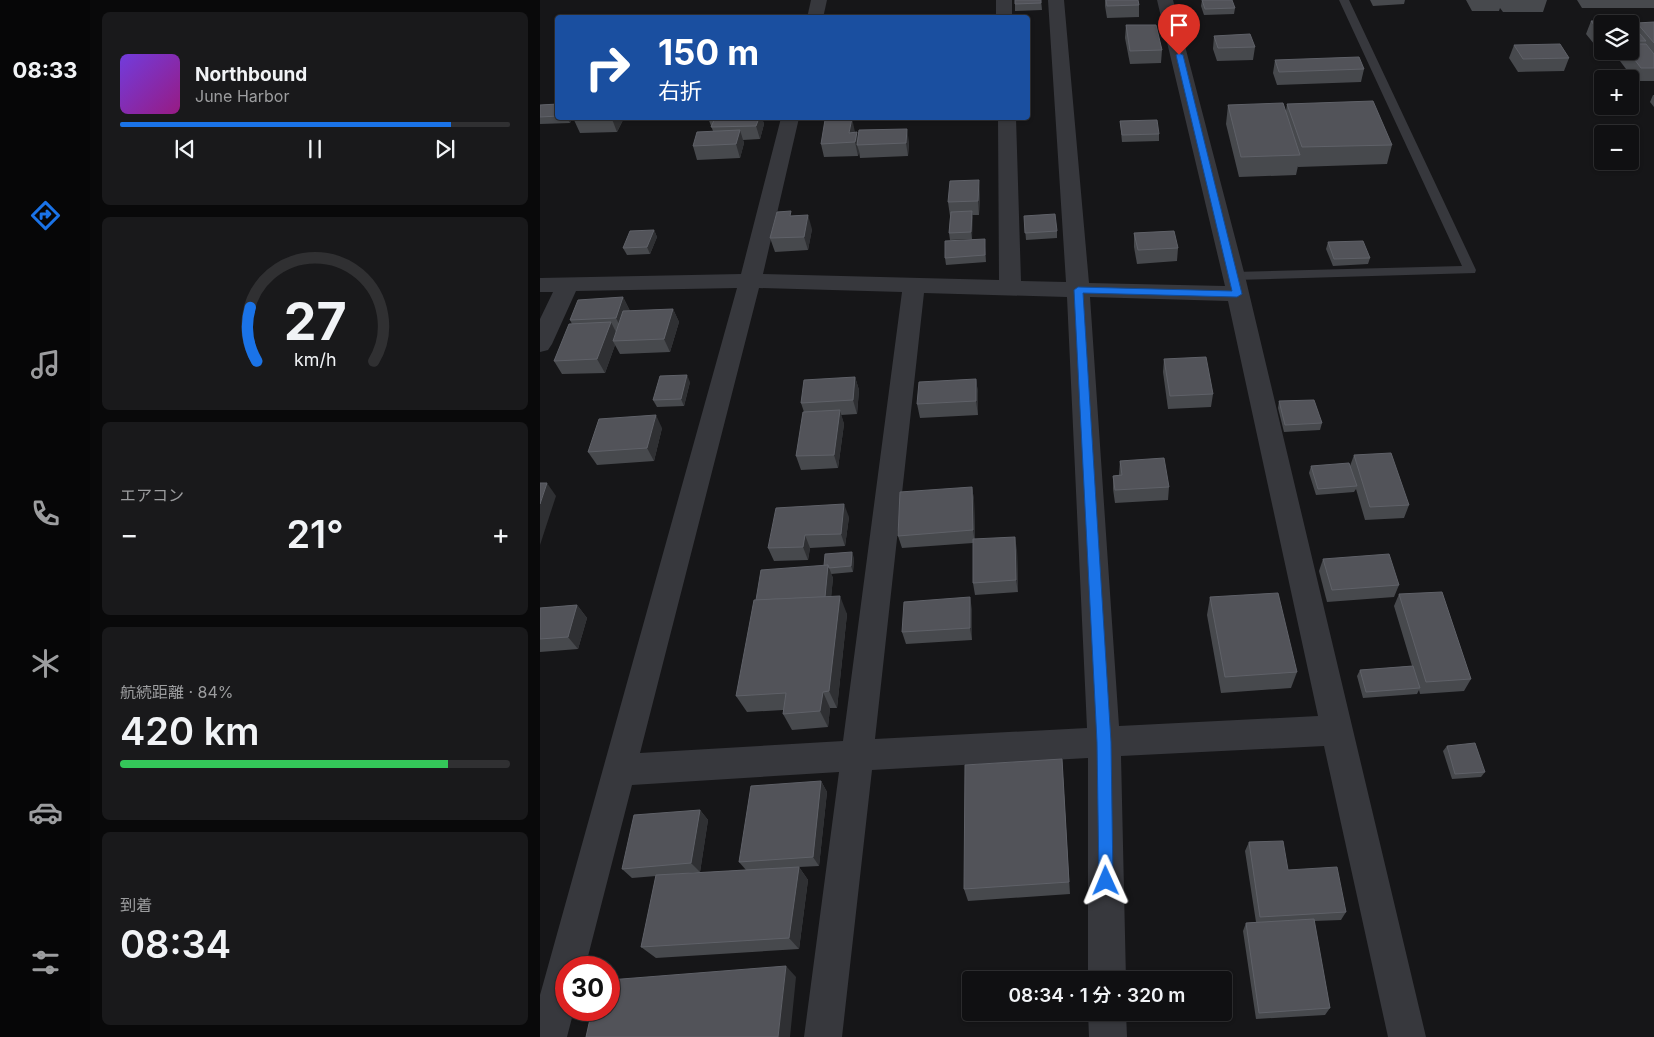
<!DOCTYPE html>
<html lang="ja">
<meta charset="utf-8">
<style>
:root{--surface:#101012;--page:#19191b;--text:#f1f3f6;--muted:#9c9d9f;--line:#303032;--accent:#1a73e8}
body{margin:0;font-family:Inter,"Noto Sans JP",sans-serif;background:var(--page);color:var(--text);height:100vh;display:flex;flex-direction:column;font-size:19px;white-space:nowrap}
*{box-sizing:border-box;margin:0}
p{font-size:16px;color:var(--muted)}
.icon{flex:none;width:28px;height:28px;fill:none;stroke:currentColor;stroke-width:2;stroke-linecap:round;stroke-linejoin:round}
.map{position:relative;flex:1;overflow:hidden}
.sheet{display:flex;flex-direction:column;gap:12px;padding:12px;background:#09090a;width:450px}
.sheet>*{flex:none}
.guide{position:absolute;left:15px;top:15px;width:475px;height:105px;border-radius:5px;box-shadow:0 1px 4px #0004,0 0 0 1px var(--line);background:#1a4fa0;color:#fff;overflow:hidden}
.tools{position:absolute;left:1054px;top:15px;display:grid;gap:10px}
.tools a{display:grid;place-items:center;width:45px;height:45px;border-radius:5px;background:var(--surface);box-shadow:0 1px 4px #0004,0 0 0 1px var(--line);font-size:25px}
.speed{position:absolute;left:15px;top:956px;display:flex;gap:10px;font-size:25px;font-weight:700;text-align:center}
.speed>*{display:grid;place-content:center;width:65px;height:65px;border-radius:50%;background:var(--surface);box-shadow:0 1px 4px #0004,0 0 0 1px var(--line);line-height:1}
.speed .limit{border:8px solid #d22;background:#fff;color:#111}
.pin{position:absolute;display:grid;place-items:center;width:42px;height:42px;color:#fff;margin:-51px -21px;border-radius:50% 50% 50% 0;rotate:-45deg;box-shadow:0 0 5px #0007}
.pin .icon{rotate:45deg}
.me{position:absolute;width:55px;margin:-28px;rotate:359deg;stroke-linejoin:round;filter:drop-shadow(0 0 4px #0008)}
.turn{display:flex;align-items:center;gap:18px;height:105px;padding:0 20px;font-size:22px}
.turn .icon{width:65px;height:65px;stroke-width:2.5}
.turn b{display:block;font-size:35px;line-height:42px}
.big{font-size:38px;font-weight:600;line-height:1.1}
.sheet .widget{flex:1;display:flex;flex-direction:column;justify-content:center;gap:8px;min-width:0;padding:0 18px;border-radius:8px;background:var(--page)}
.sheet .dial{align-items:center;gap:0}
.dial svg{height:130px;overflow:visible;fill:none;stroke:var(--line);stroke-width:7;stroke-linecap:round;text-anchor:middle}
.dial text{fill:var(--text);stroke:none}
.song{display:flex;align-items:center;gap:15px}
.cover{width:60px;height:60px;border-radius:8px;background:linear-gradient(135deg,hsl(260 70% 55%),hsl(310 70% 35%))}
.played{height:5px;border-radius:2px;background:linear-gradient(90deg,var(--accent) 85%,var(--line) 85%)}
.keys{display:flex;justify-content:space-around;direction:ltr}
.heat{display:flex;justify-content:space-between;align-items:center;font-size:28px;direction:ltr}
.charge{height:8px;border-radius:4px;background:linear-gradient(90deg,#34c759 84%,var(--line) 0)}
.trip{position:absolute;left:422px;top:971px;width:270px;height:50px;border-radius:5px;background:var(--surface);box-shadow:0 1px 4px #0004,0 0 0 1px var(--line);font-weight:600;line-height:50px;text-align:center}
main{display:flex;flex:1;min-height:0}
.tabs{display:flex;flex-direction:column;width:90px;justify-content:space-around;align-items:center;background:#060607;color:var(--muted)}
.tabs .icon{width:35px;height:35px}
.tabs .on{color:var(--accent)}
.tabs b{font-size:22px;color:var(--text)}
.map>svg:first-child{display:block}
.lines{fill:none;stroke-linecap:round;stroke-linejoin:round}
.lane{fill:#37383d;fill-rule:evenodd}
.street{fill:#37383d;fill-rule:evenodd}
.wall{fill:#47494d;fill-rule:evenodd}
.shaded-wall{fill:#2f3033}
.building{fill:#525359;stroke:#5f6168}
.route{fill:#1a73e8;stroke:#114b97}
</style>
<main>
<nav class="tabs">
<b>08:33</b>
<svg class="icon on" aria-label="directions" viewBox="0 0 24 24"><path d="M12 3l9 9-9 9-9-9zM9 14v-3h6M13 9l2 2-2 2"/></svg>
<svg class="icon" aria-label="music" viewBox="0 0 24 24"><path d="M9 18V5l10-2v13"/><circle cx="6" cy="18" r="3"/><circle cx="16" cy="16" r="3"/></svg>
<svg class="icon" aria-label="phone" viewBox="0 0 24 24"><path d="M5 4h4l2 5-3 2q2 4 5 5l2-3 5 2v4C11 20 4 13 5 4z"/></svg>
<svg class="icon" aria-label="climate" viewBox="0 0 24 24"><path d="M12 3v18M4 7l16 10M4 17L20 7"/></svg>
<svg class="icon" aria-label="car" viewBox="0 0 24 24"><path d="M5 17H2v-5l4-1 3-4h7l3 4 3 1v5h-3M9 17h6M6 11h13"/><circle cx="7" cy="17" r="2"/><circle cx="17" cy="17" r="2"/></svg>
<svg class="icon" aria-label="filters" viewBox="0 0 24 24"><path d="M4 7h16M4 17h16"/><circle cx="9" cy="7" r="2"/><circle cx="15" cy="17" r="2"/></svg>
</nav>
<section class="sheet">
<div class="widget">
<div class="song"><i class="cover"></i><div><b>Northbound</b><p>June Harbor</p></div></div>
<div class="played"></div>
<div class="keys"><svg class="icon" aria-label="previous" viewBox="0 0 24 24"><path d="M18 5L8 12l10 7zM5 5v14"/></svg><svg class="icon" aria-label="pause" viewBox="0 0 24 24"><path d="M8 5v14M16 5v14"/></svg><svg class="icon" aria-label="next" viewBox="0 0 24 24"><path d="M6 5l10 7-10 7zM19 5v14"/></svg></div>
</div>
<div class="widget dial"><svg viewBox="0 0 100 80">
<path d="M14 69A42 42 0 1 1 86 69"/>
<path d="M14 69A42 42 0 0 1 10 36" stroke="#1a73e8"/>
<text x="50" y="56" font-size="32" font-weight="700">27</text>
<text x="50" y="72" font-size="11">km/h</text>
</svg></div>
<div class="widget"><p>エアコン</p>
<div class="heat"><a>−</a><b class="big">21°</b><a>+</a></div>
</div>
<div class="widget"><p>航続距離 · 84%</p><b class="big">420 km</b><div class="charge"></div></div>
<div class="widget"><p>到着</p><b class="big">08:34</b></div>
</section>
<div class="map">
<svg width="1114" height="1037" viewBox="0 0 1114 1037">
<rect width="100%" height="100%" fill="#161618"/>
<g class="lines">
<polygon class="lane" points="799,0 809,0 936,270 935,273 694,280 687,276 694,272 922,266"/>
<g class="street">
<polygon points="271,0 287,0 283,18 267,18"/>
<rect x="456" y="0" width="16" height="18"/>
<path d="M508 0H524L549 283 685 286 617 0H633L705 276 886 1037H848L784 746 581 756 586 980H548V758L332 770 302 1037H264L299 772 92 785 45 968H26V1010H34L27 1037H0V995L197 288 36 291 12 344 8 350 0 352V319L13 292H0V278L201 274 241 118H259L223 274 459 280 458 118H476L481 281 526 282ZM219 288 362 292 303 741 100 753ZM384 293 527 297 547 728 335 739ZM550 297 688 301 778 716 579 726Z"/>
<polygon points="548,1012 586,1012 587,1037 549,1037"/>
</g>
</g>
<g class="wall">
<polygon points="475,0 501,0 502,10 475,11"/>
<polygon points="565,0 598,0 599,5 599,17 567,18 565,6"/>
<polygon points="662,0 695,8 694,14 664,15 661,6"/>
<polygon points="830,0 865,0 864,4 833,6"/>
<polygon points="926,0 1007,0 1003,12 963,12 960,8 959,11 932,11"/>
<polygon points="1037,0 1114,0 1114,8 1042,8"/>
<path d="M1088 20 1095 28 1097 23 1114 22V81H1095L1077 57 1078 55H1063L1046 34 1051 21ZM1062 24H1090V51H1062Z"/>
<polygon points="586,25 622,50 621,63 590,64 585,38"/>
<polygon points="674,36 715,47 713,60 677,61 673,49"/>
<polygon points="974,45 1029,58 1024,71 978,72 969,58"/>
<polygon points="735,60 824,69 821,82 737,85 733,73"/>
<polygon points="1113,95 1114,95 1114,107 1110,102"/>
<polygon points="18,104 18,118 32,118 30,123 0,124 0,105"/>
<polygon points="747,104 852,145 847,164 758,167 758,166 756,175 699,177 686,124 688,105 746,111"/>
<polygon points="84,118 77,132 40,133 34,120"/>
<polygon points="168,118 222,118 224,124 220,139 203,140 204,143 200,158 157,160 153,146 173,131"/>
<polygon points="580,121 619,134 619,141 582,142"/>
<polygon points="315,132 318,139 369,142 368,156 320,158 319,151 318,156 284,157 281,144"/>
<polygon points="440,193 439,215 432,215 432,239 410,240 409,233 410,216 408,202"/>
<polygon points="484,216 517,231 517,238 486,240"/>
<polygon points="272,229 268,250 235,252 230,238"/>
<polygon points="114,230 117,237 110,254 87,255 83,248"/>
<polygon points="594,233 638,248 637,261 597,264 594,247"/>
<polygon points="788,242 830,258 828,264 793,266 786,249"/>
<polygon points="445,246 446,262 406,265 405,258"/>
<polygon points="83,297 90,311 133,309 139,322 130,352 80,354 75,345 65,373 22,374 14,361 32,324 30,320"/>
<polygon points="624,359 673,394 671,407 628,409 623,372"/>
<polygon points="315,377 319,390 317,414 301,415 304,424 298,468 261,470 256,456 264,412 261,403"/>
<polygon points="436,379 438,393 438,415 380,418 377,404"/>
<polygon points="150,382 144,406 117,407 113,400"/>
<polygon points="739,401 782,423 780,430 744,432 738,408"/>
<polygon points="122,428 114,461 57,465 48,452"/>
<polygon points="814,455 869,505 864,518 825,520 816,489 814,492 776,495 769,473 771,466 810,466"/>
<polygon points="580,461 629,487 628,500 575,503 573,489 573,476 579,475"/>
<polygon points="432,487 434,500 435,539 477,550 478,592 435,595 433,583 433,543 362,548 358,536"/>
<polygon points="309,517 305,546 270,548 268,560 234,561 228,548"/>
<polygon points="314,558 313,572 291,574 293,578 291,597 307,614 297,708 290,708 288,727 252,730 243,714 243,710 207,712 196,696 284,566"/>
<polygon points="783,559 859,585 854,597 787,602 779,571"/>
<polygon points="859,594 931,679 924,691 880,694 879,690 877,694 823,698 817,676 820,670 872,666 854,606"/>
<polygon points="670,597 757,672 751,688 681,693 667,615"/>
<polygon points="37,605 47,618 38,649 0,652 0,608"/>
<polygon points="432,609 432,640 366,644 362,632"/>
<polygon points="907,746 945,772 941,777 912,779 903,751"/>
<polygon points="522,759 530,894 428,901 424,889"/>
<polygon points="281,781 287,792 279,866 259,867 268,880 259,949 116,958 101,947 116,876 92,878 82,869 160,810 168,820 160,872 137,874 206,870 199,862"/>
<polygon points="709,842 806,912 801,920 774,921 790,1008 785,1015 716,1019 703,931 706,923 716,922 705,851"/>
</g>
<g class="shaded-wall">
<polygon points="27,118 32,118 30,123"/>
<polygon points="72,118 84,118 77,132 72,119"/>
<polygon points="219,118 222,118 224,124 220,139 216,126"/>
<polygon points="312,118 315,132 313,142 309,133"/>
<polygon points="367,129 369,142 368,156 366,143"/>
<polygon points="200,130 204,143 200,158 196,144"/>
<polygon points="317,132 319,145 317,145 319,151 318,156 315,142"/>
<polygon points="439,180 440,193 439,215 438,201"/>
<polygon points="432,211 433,218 432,239 431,232"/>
<polygon points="268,215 272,229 268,250 264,237"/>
<polygon points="114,230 117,237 110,254 107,247"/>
<polygon points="83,297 90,311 83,332 76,318"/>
<polygon points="133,309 139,322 130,352 124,339"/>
<polygon points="71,322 78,336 73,341 75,345 65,373 57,359"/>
<polygon points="147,375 150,382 144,406 141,399"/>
<polygon points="315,377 319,390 317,414 313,400"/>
<polygon points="436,379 438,393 438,415 436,401"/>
<polygon points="300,410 304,424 298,468 294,455"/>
<polygon points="116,415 122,428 114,461 107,448"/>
<polygon points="7,483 16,496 0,545 0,504"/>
<polygon points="432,487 434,500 435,543 433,530"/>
<polygon points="304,504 309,517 305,546 301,534"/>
<polygon points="265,535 270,548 268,560 263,547"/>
<polygon points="475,537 477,550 478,592 476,580"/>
<polygon points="312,552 314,558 313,572 311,566"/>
<polygon points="288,565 293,578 290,609 285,597"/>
<polygon points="300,596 307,614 297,708 289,691"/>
<polygon points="430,597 432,609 432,640 430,628"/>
<polygon points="37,605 47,618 38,649 28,637"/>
<polygon points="283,692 290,708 288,727 280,711"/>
<polygon points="281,781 287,792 279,866 273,857"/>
<polygon points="160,810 168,820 160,872 151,863"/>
<polygon points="259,867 268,880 259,949 249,938"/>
<polygon points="246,966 256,977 250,1037 238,1037"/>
</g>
<g class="building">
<polygon points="475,0 501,0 501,3 475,4"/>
<polygon points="566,0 598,0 599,5 567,6"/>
<polygon points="662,0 692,0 695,8 665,9"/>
<polygon points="1088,20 1106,41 1090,41 1090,24 1062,24 1062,35 1051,21"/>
<polygon points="1114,22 1114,43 1097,23"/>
<polygon points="586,25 616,25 622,50 590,51"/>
<polygon points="710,34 715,47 678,48 674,36"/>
<polygon points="1020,44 1029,58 983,59 974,45"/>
<polygon points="1090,44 1106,44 1114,54 1114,68 1101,68 1088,51 1090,51"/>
<polygon points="819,57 824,69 739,72 735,60"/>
<polygon points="833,101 852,145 762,147 747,104"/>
<polygon points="743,103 760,155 701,157 688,105"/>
<polygon points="18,104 18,116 0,117 0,105"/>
<polygon points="35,118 72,118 72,119 34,120"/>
<polygon points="175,118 219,118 216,126 171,127"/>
<polygon points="312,118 309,133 317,132 315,142 281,144 285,120"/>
<polygon points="617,120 619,134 582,135 580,121"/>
<polygon points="367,129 366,143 317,145 319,130"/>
<polygon points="200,130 196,144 153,146 157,132"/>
<polygon points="439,180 438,201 408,202 410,181"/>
<polygon points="251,211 250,216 268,215 264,237 230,238 237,212"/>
<polygon points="432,211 431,232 409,233 411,212"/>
<polygon points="515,214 517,231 485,233 484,216"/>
<polygon points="114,230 107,247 83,248 90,231"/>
<polygon points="634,231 638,248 598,250 594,233"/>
<polygon points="445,239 445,255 405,258 405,241"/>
<polygon points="823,241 830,258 794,259 788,242"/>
<polygon points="83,297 76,318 30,320 38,300"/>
<polygon points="133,309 124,339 73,341 83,311"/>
<polygon points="71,322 57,359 14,361 29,324"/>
<polygon points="666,357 673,394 630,396 624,359"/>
<polygon points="147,375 141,399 113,400 120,376"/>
<polygon points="315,377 313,400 261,403 264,380"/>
<polygon points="436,379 436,401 377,404 379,382"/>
<polygon points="774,400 782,423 745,425 739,401"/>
<polygon points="300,410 294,455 256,456 263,412"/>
<polygon points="116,415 107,448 48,452 59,419"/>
<polygon points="851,453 869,505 830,507 814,455"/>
<polygon points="624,458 629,487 575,490 573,476 582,475 580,461"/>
<polygon points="809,463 817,486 778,489 771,466"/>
<polygon points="0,483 7,483 0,504"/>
<polygon points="432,487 433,530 358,536 360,492"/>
<polygon points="304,504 301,534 265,535 263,547 228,548 236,508"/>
<polygon points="475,537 476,580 433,583 433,539"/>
<polygon points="312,552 311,566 289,568 288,565 284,566 285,554"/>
<polygon points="849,554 859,585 792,590 783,559"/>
<polygon points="288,565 285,597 216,600 221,570"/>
<polygon points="902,592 931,679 886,682 859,594"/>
<polygon points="738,593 757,672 685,677 670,597"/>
<polygon points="300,596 289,691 283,692 280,711 243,714 246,693 196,696 214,600"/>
<polygon points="430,597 430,628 362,632 364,602"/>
<polygon points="37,605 28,637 0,639 0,608"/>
<polygon points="873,666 880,688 826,692 820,670"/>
<polygon points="935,743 945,772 915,774 907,746"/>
<polygon points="522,759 529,882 424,889 425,765"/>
<polygon points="281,781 273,857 199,862 211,786"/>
<polygon points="160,810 151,863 82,869 94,815"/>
<polygon points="743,841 748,870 797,867 806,912 720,917 709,842"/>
<polygon points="259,867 249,938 101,947 116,875"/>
<polygon points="774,919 790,1008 719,1013 706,923"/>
<polygon points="246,966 238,1037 46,1037 52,1010 69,1010 69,980"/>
</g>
<polygon class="route" points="639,53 643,55 702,294 697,297 543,293 571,742 573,881 571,886 566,888 561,886 559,881 557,742 534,290 538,287 692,291 636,55"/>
</svg>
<div class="tools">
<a><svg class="icon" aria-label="layers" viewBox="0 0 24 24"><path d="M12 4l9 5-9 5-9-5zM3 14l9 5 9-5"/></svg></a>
<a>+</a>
<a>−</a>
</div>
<div class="speed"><div class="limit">30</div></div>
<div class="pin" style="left:639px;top:55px;background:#d93025"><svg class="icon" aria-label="arrive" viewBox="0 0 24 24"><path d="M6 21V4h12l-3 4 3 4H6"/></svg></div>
<svg class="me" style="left:566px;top:881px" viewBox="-20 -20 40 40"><path d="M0-17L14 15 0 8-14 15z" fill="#1a73e8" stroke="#fff" stroke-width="4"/></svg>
<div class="trip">08:34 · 1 分 · 320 m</div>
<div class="guide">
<div class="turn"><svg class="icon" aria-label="right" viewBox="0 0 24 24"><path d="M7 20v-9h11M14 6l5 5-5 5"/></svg><div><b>150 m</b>右折</div></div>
</div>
</div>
</main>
